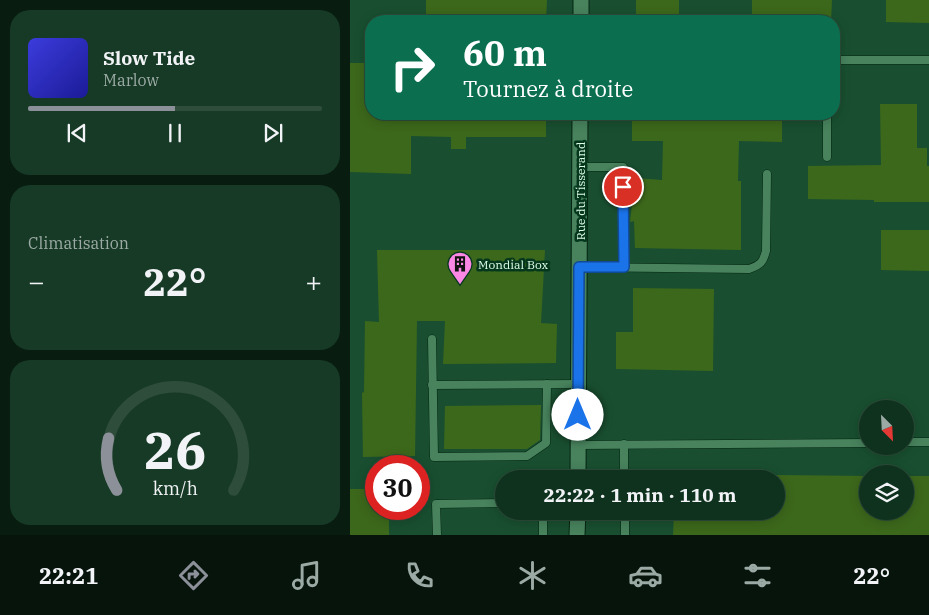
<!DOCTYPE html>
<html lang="fr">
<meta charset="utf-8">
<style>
:root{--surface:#0e321d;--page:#173a26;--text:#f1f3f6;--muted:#9baaa4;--line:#2e4d3b;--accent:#8c9099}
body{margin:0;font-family:"IBM Plex Serif",serif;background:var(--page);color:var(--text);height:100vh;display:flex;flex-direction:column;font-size:19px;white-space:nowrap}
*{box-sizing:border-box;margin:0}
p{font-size:16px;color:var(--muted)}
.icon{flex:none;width:28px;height:28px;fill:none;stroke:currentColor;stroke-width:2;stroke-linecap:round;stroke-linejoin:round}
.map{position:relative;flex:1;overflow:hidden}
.sheet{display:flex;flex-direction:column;gap:10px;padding:10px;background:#081c10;width:350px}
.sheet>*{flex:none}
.banner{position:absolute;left:15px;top:15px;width:475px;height:105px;border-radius:20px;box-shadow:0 2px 12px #0003,0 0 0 1px var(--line);background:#0b6e4f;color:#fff;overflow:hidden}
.needle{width:32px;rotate:156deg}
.tools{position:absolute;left:509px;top:400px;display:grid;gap:10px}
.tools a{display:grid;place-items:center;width:55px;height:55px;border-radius:50%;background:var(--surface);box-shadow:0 2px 12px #0003,0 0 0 1px var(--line);font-size:25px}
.speed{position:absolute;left:15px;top:455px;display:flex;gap:10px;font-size:25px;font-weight:700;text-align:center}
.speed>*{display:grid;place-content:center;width:65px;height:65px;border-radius:50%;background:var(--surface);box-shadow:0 2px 12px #0003,0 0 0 1px var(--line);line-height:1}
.speed .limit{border:8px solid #d22;background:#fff;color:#111}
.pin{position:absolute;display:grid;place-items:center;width:42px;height:42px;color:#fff;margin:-21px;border:2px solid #fff;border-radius:50%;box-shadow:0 1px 5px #0007}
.me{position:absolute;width:55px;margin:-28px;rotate:0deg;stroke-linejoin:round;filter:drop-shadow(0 0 4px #0008)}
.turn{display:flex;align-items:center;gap:18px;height:105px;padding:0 15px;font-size:22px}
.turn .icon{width:65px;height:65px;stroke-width:2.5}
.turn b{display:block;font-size:35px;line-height:42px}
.big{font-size:38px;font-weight:700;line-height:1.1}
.sheet .widget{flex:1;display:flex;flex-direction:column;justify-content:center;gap:8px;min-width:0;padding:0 18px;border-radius:20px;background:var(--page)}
.sheet .dial{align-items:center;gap:0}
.dial svg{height:130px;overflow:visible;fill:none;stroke:var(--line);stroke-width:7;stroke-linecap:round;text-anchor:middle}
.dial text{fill:var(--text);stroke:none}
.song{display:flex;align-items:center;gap:15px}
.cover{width:60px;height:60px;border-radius:8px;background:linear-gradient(135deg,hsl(240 70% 55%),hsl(240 70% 35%))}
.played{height:5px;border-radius:2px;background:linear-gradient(90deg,var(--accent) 50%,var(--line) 50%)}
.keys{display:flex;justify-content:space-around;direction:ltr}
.heat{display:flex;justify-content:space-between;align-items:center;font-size:28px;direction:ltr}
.trip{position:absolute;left:145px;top:470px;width:290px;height:50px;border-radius:25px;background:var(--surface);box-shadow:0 2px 12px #0003,0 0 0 1px var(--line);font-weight:700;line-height:50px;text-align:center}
.dock{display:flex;height:80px;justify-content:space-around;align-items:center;background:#06140c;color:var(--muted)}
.dock .icon{width:35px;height:35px}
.dock .selected{color:var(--accent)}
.dock b{font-size:22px;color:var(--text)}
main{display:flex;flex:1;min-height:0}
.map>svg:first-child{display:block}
.built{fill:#194f30;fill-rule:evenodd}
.building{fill:#3c681b}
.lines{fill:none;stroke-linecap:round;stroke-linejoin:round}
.service-casing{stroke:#052613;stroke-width:9}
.minor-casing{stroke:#052613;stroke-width:17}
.service{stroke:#48835d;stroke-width:8}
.minor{stroke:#48835d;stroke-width:15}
.route-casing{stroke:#114b97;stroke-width:12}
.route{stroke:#1a73e8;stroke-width:9}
.labels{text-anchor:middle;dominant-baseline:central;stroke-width:5;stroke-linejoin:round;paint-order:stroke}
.street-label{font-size:12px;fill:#defde7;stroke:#05371d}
.poi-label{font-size:12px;fill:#defde7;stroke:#05371d;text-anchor:start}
</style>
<main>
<section class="sheet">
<div class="widget">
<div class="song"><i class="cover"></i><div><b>Slow Tide</b><p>Marlow</p></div></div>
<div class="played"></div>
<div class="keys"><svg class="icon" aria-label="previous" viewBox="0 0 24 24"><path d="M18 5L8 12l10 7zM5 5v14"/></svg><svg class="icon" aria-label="pause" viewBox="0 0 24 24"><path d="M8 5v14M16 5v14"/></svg><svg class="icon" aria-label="next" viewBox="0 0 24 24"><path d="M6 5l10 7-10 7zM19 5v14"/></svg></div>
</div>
<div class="widget"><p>Climatisation</p>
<div class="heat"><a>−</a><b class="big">22°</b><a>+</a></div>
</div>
<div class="widget dial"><svg viewBox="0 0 100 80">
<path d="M14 69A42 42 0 1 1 86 69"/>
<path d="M14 69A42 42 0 0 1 9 37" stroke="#8c9099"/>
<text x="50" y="56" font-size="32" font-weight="700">26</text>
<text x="50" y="72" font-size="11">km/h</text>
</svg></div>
</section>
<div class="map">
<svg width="579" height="535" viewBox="0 0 579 535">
<rect width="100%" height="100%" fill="#134227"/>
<path class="built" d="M0 0H579V535H0ZM21 21H484V114H21ZM518 409H555V446H518ZM26 466H69V509H26ZM518 474H555V511H518ZM154 479H426V511H154Z"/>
<g class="building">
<polygon points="76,0 197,0 196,21 76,21"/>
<rect x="286" y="0" width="43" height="21"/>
<polygon points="402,0 482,0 481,21 402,21"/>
<polygon points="536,0 579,0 579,23 536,22"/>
<polygon points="0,63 21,63 21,114 196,114 196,137 116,137 116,149 101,149 101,137 61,136 61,174 0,172"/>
<polygon points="530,104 567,104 567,148 577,148 577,166 579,166 579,202 524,202 524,200 458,199 458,166 531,165"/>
<polygon points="282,114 432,114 432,142 389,141 388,181 391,181 391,250 285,248 284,221 280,222 285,178 312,180 313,141 282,141"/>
<polygon points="531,230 579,230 579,271 531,270"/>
<polygon points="27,250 195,250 191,323 207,324 206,363 93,364 95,321 67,321 65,456 13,457 12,393 14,392 15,321 29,322"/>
<polygon points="283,288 364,289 363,371 266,369 266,332 283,332"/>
<polygon points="191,405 190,440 177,449 94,449 95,406"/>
<polygon points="426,475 518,476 518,511 555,511 555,476 579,476 579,535 323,535 324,511 426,511"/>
<polygon points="0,489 26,489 26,509 39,509 39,535 0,535"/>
</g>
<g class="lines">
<defs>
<g id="service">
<polyline points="484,60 579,60"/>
<polyline points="477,157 477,114"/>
<polyline points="230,167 273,167 274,267"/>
<path d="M229 267 399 269C411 265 413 262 416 251L417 174"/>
<polyline points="82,339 84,457 177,456 196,443 197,384"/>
<polyline points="82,385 228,384"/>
<polyline points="555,442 579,442"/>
<polyline points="274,444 274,479"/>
<polyline points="228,445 518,443"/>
<polyline points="193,511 193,535"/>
<polyline points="275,511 275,535"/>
<polyline points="87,535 86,504 154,503"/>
</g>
<g id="minor">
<polyline points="231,21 231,0"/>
<polyline points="228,479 230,114"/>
<polyline points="227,535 228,511"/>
</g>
</defs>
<use href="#service" class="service-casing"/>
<use href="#minor" class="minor-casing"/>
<use href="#service" class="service"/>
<use href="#minor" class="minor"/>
</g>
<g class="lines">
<defs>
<polyline id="route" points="228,415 229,267 274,267 273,187"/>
</defs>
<use href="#route" class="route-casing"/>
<use href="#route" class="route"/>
</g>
<defs>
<symbol id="building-pin" viewBox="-11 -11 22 30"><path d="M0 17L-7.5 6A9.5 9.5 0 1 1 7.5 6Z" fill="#fb87e5" stroke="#05371d"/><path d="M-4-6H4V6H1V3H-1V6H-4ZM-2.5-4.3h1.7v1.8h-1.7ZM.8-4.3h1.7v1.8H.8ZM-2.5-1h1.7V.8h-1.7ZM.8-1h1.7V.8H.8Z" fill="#111"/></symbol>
</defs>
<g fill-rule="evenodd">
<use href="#building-pin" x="96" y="250" width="28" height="38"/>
</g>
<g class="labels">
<g class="street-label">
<text transform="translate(230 191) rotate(-90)">Rue du Tisserand</text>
</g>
<g class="poi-label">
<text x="128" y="264">Mondial Box</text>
</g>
</g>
</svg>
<div class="tools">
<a><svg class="needle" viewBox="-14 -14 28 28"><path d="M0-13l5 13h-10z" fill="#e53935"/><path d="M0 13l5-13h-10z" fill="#9baaa4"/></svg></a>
<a><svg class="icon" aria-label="layers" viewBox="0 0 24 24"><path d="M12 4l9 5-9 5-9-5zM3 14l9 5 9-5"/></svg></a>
</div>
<div class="speed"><div class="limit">30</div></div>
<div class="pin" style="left:273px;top:187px;background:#d93025"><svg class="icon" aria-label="arrive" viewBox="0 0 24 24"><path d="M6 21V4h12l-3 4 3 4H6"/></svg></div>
<svg class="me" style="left:228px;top:415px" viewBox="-20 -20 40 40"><circle r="19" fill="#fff"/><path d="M0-13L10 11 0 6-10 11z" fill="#1a73e8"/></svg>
<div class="trip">22:22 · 1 min · 110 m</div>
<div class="banner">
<div class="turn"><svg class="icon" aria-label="right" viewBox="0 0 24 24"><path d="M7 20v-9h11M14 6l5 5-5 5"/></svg><div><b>60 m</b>Tournez à droite</div></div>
</div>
</div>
</main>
<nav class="dock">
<b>22:21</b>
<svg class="icon selected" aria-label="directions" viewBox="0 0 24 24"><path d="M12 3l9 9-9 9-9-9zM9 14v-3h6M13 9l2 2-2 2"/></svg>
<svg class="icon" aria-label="music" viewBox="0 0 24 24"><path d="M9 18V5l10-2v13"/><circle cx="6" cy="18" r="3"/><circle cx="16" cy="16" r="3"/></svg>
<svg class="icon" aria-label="phone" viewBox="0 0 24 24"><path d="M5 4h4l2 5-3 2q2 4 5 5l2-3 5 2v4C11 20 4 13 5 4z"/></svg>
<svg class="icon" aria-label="climate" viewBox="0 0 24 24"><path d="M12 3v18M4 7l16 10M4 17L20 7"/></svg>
<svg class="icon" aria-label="car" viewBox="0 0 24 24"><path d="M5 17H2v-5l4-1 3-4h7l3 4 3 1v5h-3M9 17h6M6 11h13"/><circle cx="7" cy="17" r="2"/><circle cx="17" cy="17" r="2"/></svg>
<svg class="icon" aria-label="filters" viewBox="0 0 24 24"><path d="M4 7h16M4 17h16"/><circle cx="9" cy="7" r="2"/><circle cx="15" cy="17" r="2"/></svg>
<b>22°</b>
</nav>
